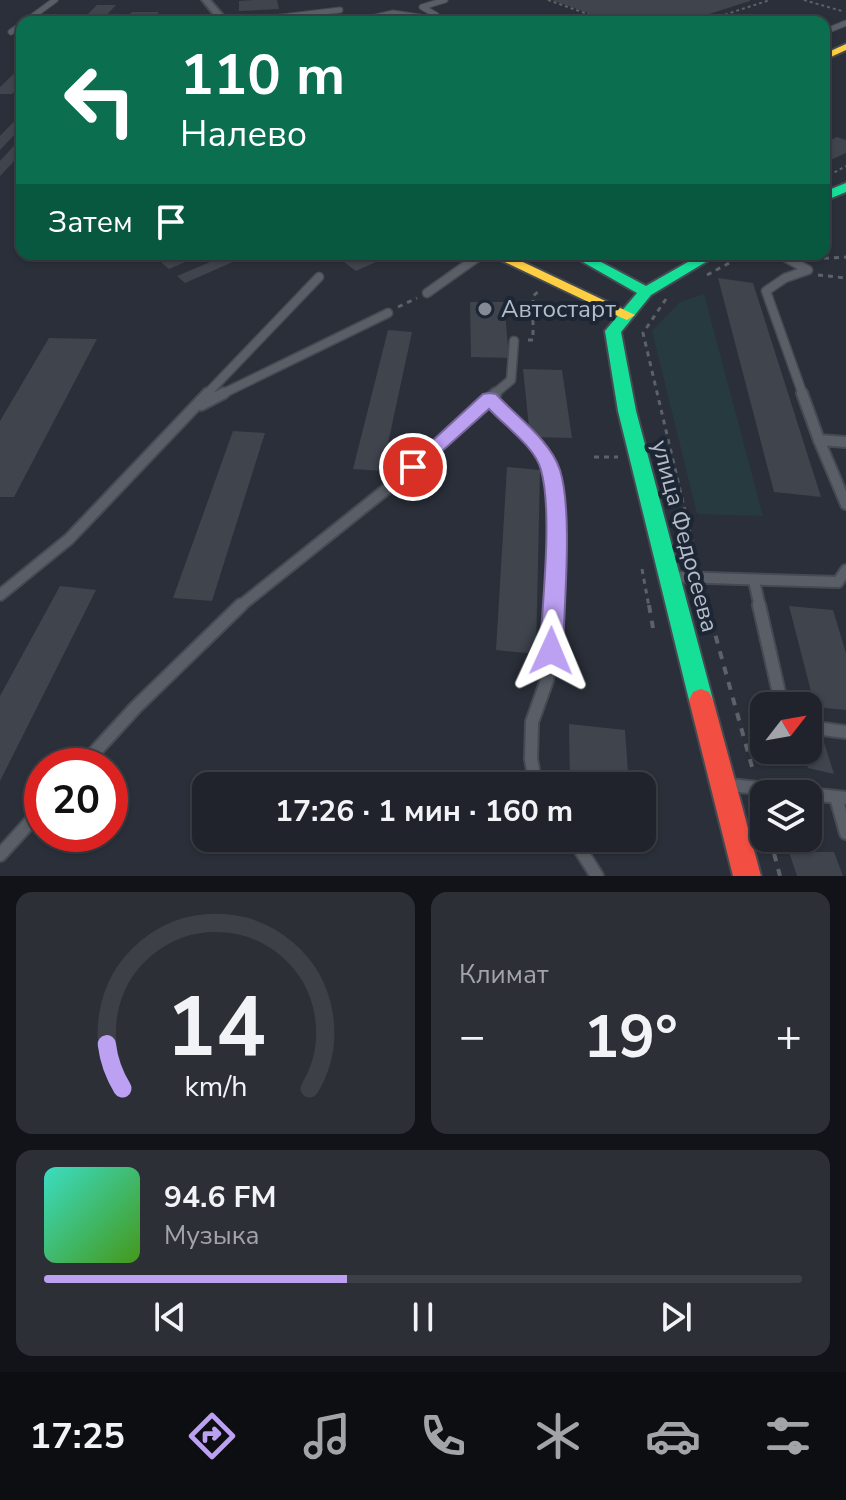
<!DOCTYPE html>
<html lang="ru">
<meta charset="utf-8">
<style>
:root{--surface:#20232b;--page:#2d2f37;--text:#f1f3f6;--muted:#a2a4a9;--line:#3d4047;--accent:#bca0f2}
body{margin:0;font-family:"Nunito Sans",sans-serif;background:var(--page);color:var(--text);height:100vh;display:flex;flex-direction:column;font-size:30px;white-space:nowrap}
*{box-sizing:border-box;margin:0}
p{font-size:26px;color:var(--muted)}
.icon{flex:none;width:44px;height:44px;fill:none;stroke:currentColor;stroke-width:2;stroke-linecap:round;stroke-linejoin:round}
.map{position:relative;height:876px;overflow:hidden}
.sheet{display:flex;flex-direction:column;gap:16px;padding:16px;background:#121318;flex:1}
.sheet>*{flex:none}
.banner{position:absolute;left:16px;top:16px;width:814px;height:244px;border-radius:16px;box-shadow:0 2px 6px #0004,0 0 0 2px var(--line);background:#0b6e4f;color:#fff;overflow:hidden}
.needle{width:52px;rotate:59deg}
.fabs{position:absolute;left:750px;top:692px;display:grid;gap:16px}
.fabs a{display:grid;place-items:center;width:72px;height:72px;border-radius:16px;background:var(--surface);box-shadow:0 2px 6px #0004,0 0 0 2px var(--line);font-size:40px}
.speed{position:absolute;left:24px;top:748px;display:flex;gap:16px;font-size:40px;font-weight:700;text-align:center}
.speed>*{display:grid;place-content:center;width:104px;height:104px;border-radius:50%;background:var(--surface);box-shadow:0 2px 6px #0004,0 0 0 2px var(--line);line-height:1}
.speed .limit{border:12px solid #d22;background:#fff;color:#111}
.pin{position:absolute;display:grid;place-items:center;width:68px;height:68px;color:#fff;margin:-34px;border:4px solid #fff;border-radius:50%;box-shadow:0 2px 8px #0007}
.me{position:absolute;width:88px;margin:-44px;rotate:1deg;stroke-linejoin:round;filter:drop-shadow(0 0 6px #0008)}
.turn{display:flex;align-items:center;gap:28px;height:168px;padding:0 32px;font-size:36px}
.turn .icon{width:104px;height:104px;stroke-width:2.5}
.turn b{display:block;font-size:56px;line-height:68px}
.then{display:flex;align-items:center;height:76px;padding:0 32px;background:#0003;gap:16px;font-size:30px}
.big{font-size:60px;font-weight:700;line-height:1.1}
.sheet .widget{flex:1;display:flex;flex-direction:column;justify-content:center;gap:12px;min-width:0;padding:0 28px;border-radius:16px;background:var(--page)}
.sheet .dial{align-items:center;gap:0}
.dial svg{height:208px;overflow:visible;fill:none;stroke:var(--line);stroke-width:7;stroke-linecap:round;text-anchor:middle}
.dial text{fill:var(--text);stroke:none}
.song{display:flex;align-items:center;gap:24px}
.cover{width:96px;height:96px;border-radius:12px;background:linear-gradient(135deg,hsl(170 70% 55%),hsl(100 70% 35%))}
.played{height:8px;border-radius:4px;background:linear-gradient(90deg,var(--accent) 40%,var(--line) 40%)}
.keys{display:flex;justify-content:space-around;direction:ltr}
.heat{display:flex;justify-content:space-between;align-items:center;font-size:44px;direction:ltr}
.sheet .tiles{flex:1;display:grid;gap:16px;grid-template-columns:1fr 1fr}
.widget:last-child{grid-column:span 2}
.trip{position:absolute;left:192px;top:772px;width:464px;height:80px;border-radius:16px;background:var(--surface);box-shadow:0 2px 6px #0004,0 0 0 2px var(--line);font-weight:700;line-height:80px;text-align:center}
.menu{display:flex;height:128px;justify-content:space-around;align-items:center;background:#0d0e11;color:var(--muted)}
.menu .icon{width:56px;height:56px}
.menu .on{color:var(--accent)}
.menu b{font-size:36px;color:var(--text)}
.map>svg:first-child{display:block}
.green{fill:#273a3f}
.building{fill:#3f444d}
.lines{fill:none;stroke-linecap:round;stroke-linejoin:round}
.lane-far3-casing{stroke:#454a53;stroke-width:7}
.lane-far2-casing{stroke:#454a53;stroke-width:11}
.lane-far1-casing{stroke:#454a53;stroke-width:14}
.lane-casing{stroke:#454a53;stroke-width:16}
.street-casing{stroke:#454a53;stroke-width:4}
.fast-casing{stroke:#454a53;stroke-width:4}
.slow-casing{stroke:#454a53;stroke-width:4}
.jam-casing{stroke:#454a53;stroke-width:4}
.path-far2{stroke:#5c6268;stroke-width:2;stroke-dasharray:3 3;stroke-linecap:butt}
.path-far1{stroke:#5c6268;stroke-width:3;stroke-dasharray:5 5;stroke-linecap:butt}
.path{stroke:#5c6268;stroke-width:4;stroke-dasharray:8 8;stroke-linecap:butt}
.lane-far3{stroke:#5a5f67;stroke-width:5}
.lane-far2{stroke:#5a5f67;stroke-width:8}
.lane-far1{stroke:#5a5f67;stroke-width:10}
.lane{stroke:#5a5f67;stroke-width:12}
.street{fill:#5a5f67;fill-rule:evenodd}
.fast{fill:#16e098;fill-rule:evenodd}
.slow{fill:#ffcf43;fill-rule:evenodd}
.jam{fill:#f24e42;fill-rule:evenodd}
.route{fill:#bca0f2;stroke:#7a689d;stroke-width:2}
.poi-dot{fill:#848b97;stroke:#1d2634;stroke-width:3}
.labels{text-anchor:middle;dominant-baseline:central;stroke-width:8;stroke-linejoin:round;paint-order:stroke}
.poi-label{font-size:24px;fill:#b5bcc9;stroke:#1d2634;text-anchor:start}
.street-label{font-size:24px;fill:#b5bcc9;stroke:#1d2634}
</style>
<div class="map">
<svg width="846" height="876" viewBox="0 0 846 876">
<rect width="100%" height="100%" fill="#2a2f39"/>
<polygon class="green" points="704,294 763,516 697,514 652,331 680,302"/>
<g class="building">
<polygon points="253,0 277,0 279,9 239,11 239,1"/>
<polygon points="552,0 750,0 750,1 684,22 613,22"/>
<polygon points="97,5 116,5 100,22 80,22"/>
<polygon points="132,12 159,12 151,22 123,22"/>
<polygon points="347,15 353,21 309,22 309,20"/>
<polygon points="22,66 22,85 12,94 0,94 0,87"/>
<polygon points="22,113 22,127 0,150 0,136"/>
<polygon points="22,137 22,153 0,176 0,161"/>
<polygon points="837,137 846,140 846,153 824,163 824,143"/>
<polygon points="166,254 204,254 169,269 156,258"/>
<polygon points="229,254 251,254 185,283 177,276"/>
<polygon points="333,254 394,254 356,271"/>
<polygon points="718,278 753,283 821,497 774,492"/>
<polygon points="470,302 504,302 509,358 471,357"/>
<polygon points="388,330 412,332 382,471 353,469"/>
<polygon points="49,338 97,339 14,497 0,497 0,421"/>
<polygon points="523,369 562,370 572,438 530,437"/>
<polygon points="233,431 265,433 212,601 173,598"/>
<polygon points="507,467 540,470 536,654 496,650"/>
<polygon points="60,586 96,590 0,781 0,696"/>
<polygon points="789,606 833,610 846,653 846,710 815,707"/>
<polygon points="569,724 625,730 629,786 570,786"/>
<polygon points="808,737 823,739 834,774 808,768 804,750 808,750"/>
<polygon points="789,852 834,852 843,876 797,876"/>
</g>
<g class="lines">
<defs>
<g id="lane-far3">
<polyline points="25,22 55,0"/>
<polyline points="240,22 340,10"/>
<polyline points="374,22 376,17 393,13 420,17 418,22"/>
<polyline points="437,22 436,15 422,7 445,0"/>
<polyline points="11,32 22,24"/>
<polyline points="824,32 846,23"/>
</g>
<g id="lane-far2">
<polyline points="779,254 808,270 785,278 766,291 803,395"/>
<polyline points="427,293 482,254"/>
<polyline points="206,395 319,277"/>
<polyline points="220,395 388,313"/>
<polyline points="493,395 511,380 514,341"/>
</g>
<g id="lane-far1">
<polyline points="802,393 819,440"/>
<path d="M489 399C508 417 531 435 544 458 565 493 556 567 554 607"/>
<polyline points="201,405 224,393"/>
<polyline points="846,442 819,440 846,504"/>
<polyline points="676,577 838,582 846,570"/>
<polyline points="754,581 760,607"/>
<polyline points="0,595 69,539 208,393"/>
<polyline points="239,607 393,484 496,393"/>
</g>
<g id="lane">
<polyline points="759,605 782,706"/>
<polyline points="808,727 846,732"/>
<polyline points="82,766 136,707 241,605"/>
<polyline points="731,785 846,798"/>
<polyline points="536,786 531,759 532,722 547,680 554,605"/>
<polyline points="836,797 846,833"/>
<polyline points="573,838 597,876"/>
<polyline points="0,855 42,809"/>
</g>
<polygon id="street" points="202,0 210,0 229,22 220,22"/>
<g id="fast">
<polygon points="846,183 846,192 824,201 824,192"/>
<polygon points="569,254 586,254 646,286 702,254 719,254 651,295 621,332 636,411 713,700 709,708 701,711 693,708 689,700 618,411 605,331 637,293"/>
</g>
<g id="slow">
<polygon points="846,44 846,50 824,60 824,54"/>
<polygon points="488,254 506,254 635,315 627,320 622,318"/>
</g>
<polygon id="jam" points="701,689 709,692 713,700 761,876 733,876 689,700 693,692"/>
</defs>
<use href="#lane-far3" class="lane-far3-casing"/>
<use href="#lane-far2" class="lane-far2-casing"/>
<use href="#lane-far1" class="lane-far1-casing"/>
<use href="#lane" class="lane-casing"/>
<use href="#street" class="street-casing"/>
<use href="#fast" class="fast-casing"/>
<use href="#slow" class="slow-casing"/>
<use href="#jam" class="jam-casing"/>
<g class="path-far2">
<polyline points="548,0 610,22"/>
<polyline points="804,0 842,11"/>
<polyline points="702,22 770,0"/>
<polyline points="824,178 846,166"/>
</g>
<g class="path-far1">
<polyline points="814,259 846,257"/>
<polyline points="707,275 746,254"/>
<polyline points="818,275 846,278"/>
<polyline points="666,299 643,333 698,566"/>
<polyline points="398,307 417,298"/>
<polyline points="528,340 533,340 533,296 539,291"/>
<polyline points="594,457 618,457"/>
<polyline points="642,569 649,607"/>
<polyline points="704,593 708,607"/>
</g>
<g class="path">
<polyline points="649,605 653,628"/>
<polyline points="707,605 754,774"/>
<polyline points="762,805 764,814"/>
<polyline points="770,838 780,876"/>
</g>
<use href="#lane-far3" class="lane-far3"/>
<use href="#lane-far2" class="lane-far2"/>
<use href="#lane-far1" class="lane-far1"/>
<use href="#lane" class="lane"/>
<use href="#street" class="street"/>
<use href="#fast" class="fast"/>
<use href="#slow" class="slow"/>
<use href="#jam" class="jam"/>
</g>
<path class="route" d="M489 393 496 394C516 416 551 441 560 470 573 512 564 604 563 651L560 658 551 661 543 658 540 651C542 604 553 513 541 470 535 447 505 426 489 409L420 471 413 474 404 467 483 394Z"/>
<circle class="poi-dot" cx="485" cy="309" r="8"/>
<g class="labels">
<g class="poi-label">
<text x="501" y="309">Автостарт</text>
</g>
<g class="street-label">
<text transform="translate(685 536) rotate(75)">улица Федосеева</text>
</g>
</g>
</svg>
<div class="fabs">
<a><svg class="needle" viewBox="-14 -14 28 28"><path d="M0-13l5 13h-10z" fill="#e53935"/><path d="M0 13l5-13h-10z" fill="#a2a4a9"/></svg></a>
<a><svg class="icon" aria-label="layers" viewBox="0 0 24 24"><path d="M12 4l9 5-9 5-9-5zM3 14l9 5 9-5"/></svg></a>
</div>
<div class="speed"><div class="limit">20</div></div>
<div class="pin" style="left:413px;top:467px;background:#d93025"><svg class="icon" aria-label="arrive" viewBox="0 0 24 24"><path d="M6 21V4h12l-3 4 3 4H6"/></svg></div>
<svg class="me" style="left:551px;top:651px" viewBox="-20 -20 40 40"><path d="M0-17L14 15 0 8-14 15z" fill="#bca0f2" stroke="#fff" stroke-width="4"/></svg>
<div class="trip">17:26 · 1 мин · 160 m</div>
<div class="banner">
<div class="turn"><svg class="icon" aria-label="left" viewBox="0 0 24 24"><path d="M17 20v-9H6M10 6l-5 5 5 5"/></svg><div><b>110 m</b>Налево</div></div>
<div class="then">Затем<svg class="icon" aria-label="arrive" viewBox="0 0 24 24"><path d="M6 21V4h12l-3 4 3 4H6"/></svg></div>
</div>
</div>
<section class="sheet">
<div class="tiles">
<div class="widget dial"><svg viewBox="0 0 100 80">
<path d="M14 69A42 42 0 1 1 86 69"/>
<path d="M14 69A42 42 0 0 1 8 52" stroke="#bca0f2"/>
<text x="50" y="56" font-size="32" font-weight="700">14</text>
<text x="50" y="72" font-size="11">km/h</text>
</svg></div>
<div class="widget"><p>Климат</p>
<div class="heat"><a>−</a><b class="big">19°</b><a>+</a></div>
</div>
<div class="widget">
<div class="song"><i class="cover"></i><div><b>94.6 FM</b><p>Музыка</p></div></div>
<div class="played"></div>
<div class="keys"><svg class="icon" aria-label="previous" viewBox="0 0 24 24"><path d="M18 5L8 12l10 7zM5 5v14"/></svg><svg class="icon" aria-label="pause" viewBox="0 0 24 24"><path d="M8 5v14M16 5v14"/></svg><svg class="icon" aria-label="next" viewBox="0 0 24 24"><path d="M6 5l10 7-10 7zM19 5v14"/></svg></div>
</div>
</div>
</section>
<nav class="menu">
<b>17:25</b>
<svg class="icon on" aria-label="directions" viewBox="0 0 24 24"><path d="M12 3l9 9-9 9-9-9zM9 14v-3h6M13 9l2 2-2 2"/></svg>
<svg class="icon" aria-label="music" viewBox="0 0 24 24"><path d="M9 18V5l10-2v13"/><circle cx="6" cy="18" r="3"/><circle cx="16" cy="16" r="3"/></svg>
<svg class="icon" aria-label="phone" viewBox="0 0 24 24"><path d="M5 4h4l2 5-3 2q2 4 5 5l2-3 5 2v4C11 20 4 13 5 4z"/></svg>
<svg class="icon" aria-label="climate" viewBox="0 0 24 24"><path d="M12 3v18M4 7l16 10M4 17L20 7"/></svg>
<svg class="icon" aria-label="car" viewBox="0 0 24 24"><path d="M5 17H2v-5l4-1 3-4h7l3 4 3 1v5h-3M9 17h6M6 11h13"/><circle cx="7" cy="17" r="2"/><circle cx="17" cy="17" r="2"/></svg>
<svg class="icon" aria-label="filters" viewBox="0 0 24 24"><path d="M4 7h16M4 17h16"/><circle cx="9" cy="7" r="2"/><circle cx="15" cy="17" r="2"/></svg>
</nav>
